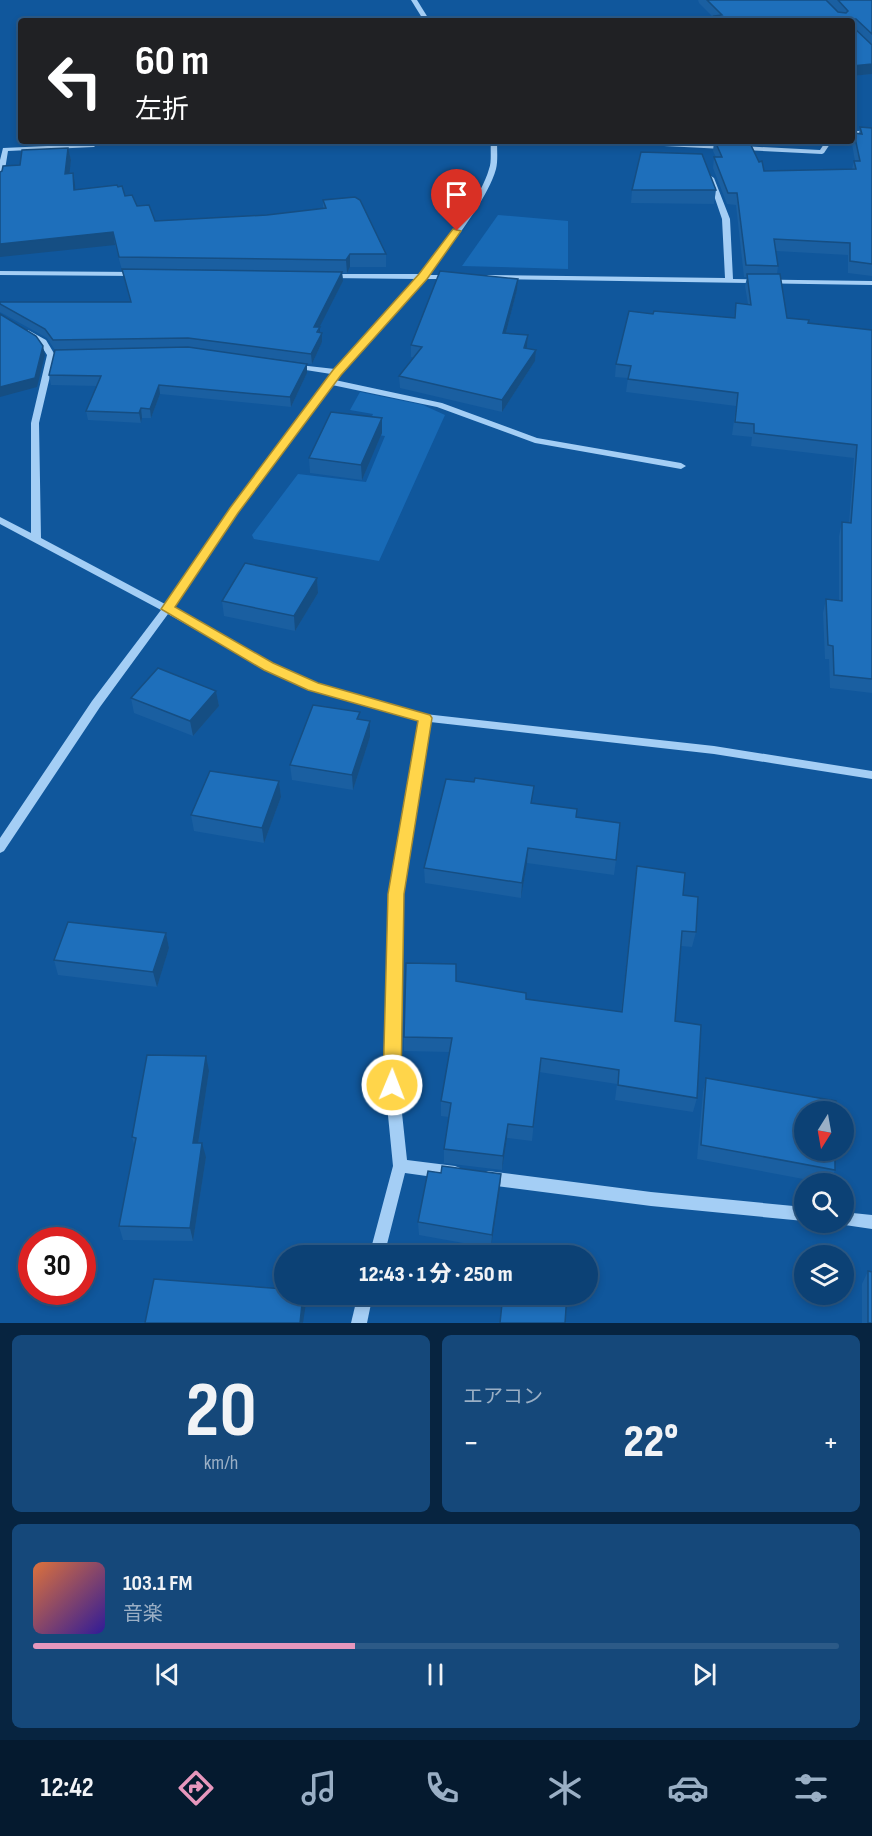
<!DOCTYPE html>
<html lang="ja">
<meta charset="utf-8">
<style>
:root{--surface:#0c4175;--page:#15487a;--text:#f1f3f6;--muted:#9aafc5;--line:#2c5a87;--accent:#e797bd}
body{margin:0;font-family:"Sofia Sans Condensed","Noto Sans JP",sans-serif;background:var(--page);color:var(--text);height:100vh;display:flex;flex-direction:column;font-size:22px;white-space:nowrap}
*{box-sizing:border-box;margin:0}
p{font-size:20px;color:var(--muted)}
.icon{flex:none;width:33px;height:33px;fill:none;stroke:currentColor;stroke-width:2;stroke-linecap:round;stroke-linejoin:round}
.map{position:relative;height:1323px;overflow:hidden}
.panel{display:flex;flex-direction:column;gap:12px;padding:12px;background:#072440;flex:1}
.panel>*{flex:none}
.hud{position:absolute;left:18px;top:18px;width:837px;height:126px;border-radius:6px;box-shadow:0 3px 9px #0003,0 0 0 2px var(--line);background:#202124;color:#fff;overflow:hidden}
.needle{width:39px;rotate:191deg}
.fabs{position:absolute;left:794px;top:1101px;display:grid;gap:12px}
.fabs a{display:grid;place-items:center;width:60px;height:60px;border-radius:50%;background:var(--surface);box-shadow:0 3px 9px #0003,0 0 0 2px var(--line);font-size:30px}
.speed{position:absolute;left:18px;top:1227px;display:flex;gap:12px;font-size:30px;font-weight:700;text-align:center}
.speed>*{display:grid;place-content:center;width:78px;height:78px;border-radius:50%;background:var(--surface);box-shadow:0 3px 9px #0003,0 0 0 2px var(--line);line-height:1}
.speed .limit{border:9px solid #d22;background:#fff;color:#111}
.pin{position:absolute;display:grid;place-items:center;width:51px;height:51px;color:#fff;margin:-62px -26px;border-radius:50% 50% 50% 0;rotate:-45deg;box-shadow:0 0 6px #0007}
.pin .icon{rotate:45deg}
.me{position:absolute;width:66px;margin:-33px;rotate:1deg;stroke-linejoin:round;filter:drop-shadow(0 0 4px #0008)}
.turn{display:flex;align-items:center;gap:21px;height:126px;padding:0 18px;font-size:27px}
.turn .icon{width:78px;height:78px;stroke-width:2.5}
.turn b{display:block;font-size:42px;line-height:51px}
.big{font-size:45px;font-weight:800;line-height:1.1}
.panel .tile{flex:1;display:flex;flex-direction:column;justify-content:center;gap:9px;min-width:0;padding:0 21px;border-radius:9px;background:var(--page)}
.panel .dial{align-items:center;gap:0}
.dial b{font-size:78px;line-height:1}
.song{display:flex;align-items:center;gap:18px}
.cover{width:72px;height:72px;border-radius:9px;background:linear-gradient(135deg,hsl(20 70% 55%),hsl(250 70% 35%))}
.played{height:6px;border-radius:3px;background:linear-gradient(90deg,var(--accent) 40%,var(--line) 40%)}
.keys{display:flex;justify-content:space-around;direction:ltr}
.heat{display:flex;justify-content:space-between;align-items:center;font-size:33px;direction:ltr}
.panel .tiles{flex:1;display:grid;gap:12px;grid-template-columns:1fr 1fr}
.tile:last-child{grid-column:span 2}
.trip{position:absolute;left:274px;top:1245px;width:324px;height:60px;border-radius:30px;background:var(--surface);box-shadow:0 3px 9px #0003,0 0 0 2px var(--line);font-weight:800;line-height:60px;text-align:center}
.menu{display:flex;height:96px;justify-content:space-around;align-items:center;background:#051a2f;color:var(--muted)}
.menu .icon{width:42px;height:42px}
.menu .current{color:var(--accent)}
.menu b{font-size:27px;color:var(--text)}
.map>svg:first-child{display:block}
.green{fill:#186ab6}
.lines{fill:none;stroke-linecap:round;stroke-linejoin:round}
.minor{fill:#a4cef5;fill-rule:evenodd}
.wall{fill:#1a5fa1}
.shaded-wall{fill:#154e83}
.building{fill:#1e6fbb;stroke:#154e83;stroke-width:1.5}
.route{fill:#ffd54a;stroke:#a68a30;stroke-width:1.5}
</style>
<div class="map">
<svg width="872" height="1323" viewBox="0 0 872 1323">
<rect width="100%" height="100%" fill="#10579c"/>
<g class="green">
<polygon points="498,215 568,221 568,269 462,266"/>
<polygon points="360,392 423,405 445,415 379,561 254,539 252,535 298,474 366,482 385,436 365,433 373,414 350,410"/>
</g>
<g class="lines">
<g class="minor">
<polygon points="411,0 417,0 430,21 424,21"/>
<polygon points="872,129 872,133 852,136 852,132"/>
<path d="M491 141H497C497 150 498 161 496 169 487 201 449 247 429 275H452L456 277 452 279H425L335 380 442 403 537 438 681 463 686 466 681 469 535 443 437 407 332 385 237 513 173 608 273 663 317 683 425 714 714 746 872 771V779L714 754 430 722 402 894 399 1085 407 1160 455 1166 460 1168 462 1173 460 1178 455 1180 405 1173 384 1256H369L393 1166 385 1085 390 894 419 720 309 689 265 669 168 614 100 707 4 851 0 853V838L92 701 161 610 0 524V517L31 533V423L47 355 40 344 25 334 24 332 28 330 46 340 55 355 39 423 41 538 165 604 231 509 331 374 293 368 289 366 290 364 335 369 417 279 329 278 325 276 326 274H421C442 247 480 201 489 169 492 161 490 150 491 141Z"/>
<polygon points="601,141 644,141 820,150 826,141 832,141 824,153 822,154 604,143"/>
<polygon points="92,144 95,146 94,147 8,151 3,182 0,184 0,160 3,148"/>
<polygon points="711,176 714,178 730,219 733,279 872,281 872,285 488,279 484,277 488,275 725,278 722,219 708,178"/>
<polygon points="0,271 137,272 141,274 137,276 0,275"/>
<polygon points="488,1171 651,1192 804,1207 804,1221 651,1206 488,1185 483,1183 481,1178 483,1173"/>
<polygon points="843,1212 872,1215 872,1229 838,1224 837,1222 843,1222"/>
<polygon points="358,1294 373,1294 367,1323 351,1323"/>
</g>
</g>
<g class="wall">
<polygon points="698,0 872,0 872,74 852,76 852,21 713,21 714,18 699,3"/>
<polygon points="860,127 872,128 872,276 848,273 848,255 776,251 778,266 777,274 787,318 808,323 872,330 872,693 830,688 829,659 825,659 823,613 826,599 839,600 839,536 842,522 849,523 854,458 751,446 752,437 732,435 736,406 626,392 628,378 615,377 616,364 653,314 734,318 736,303 748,304 745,286 747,277 744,277 736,205 727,204 713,168 714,157 716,157 713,151 714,141 739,141 764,171 852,169 854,161 855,161 852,144 854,133 859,134"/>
<polygon points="68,148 71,160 69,173 73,173 75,190 118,187 125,196 155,221 267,215 323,209 323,200 386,254 386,267 350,267 347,273 342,273 343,281 319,327 322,342 312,364 253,356 307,373 291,407 160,394 151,418 142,418 141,423 88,420 86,411 97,386 51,385 49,375 55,350 47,338 0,312 0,302 130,302 122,270 115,245 20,165"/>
<polygon points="632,190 716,190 714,204 631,203"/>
<polygon points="518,279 517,290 506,333 528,335 527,349 536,350 535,361 502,412 400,388 399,376 413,357 411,357 411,345"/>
<polygon points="382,433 362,480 310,473 309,458"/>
<polygon points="317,578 318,593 295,631 224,616 222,601"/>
<polygon points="216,691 219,706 193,736 134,713 131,698"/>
<polygon points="360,720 370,721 370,737 353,790 292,780 290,765"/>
<polygon points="279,781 281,797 264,843 194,831 191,815"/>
<polygon points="576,817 616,860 614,875 527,863 521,898 425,883 424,868"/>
<polygon points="637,866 683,895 696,932 692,947 681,946 675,1021 697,1098 693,1112 615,1100 617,1084 539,1072 532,1141 507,1138 502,1170 444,1163 444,1149 449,1117 441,1116 441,1101 449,1052 404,1051 404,1037 456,981 526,999 621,1012"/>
<polygon points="166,933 169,948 157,987 58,975 54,960"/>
<polygon points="209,1071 198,1143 206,1157 193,1241 123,1240 119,1226 134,1144 132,1137"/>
<polygon points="706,1078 835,1170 830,1184 697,1159 703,1092"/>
<polygon points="441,1173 500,1188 491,1248 419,1235 418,1222"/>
<polygon points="868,1271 872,1323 862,1323 862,1284"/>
</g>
<g class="shaded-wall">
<polygon points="872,64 872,74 852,76 852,66"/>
<polygon points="68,148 71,160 68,186 65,174"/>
<polygon points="73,173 75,185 76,203 74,190"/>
<polygon points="113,232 115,245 0,257 0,244"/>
<polygon points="350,254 350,267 347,273 346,260"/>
<polygon points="342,272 343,281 315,336 314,327"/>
<polygon points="518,279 517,290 503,344 503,333"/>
<polygon points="320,327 320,335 322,333 322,342 312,364 311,354"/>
<polygon points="528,335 527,347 523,360 524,348"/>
<polygon points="43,346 45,355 37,387 0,397 0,387"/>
<polygon points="536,350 535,361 502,412 502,400"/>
<polygon points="307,364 307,373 291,407 290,397"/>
<polygon points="159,385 160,394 151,418 150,409"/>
<polygon points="141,408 142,418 141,423 139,413"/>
<polygon points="382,418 382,433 362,480 361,465"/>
<polygon points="317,578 318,593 295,631 294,616"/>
<polygon points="216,691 219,706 193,736 190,721"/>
<polygon points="370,721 370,737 353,790 352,775"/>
<polygon points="279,781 281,797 264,843 262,828"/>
<polygon points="528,848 527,863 521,898 522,883"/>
<polygon points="166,933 169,948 157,987 153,972"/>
<polygon points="206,1056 209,1071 196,1157 193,1143"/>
<polygon points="508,1124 507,1138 502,1170 503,1156"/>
<polygon points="202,1143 206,1157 193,1241 190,1228"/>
<polygon points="501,1174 500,1188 491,1248 492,1235"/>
<polygon points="303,1294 305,1294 306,1303 303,1323 300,1323"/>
</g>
<g class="building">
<polygon points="707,0 826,0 838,12 846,13 848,11 838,0 872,0 872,34 856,19 852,19 852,23 852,21 719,21 714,16 722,15"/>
<polygon points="852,26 872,45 872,64 852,66"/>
<polygon points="860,127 872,128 872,264 850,261 850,243 774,239 778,266 746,265 737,193 728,193 714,157 722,157 715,141 749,141 759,162 762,161 764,171 856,169 854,161 860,161 854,133 862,134"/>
<polygon points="68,148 65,174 73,173 74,190 117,185 118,187 122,186 125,196 132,195 137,206 149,205 155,221 267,215 326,208 323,200 355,197 360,200 386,254 350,254 346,260 119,257 113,232 0,244 0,172 2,171 3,166 20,165 22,150"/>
<polygon points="641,152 702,154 716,190 632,190"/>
<polygon points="122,269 342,272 314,327 320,327 317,332 322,333 311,354 188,338 53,340 45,329 0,304 0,302 131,302"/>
<polygon points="440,271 518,279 503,333 528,335 524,348 536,350 502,400 399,376 422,347 411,345"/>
<polygon points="747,274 780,274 787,318 809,320 808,323 872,330 872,679 834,675 833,646 828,645 826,599 842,601 842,522 851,523 857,445 754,433 754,424 735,422 738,393 628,379 631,366 616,364 629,311 653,314 654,311 735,318 736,303 751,305"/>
<polygon points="0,314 36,336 43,346 35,378 0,387"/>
<polygon points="188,347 307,364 290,397 159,385 150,409 141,408 139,413 86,411 101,376 49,375 55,350"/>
<polygon points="331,412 382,418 361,465 309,458"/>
<polygon points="245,563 317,578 294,616 222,601"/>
<polygon points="158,668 216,691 190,721 131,698"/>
<polygon points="313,705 360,712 357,719 370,721 352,775 290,765"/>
<polygon points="210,771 279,781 262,828 191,815"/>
<polygon points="475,778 534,786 531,803 577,809 576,817 620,823 616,860 528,848 522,883 424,868 446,779 474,782"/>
<polygon points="637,866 685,873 683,895 698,897 696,932 682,931 675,1021 701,1025 697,1098 618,1085 619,1070 541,1058 533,1127 508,1124 503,1156 444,1149 451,1103 441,1101 452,1038 404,1037 406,963 456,964 456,981 526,993 526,999 622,1012"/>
<polygon points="68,922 166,933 153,972 54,960"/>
<polygon points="147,1055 206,1056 193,1143 202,1143 190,1228 119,1226 136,1138 132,1137"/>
<polygon points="706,1078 836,1101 836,1112 804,1112 804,1150 835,1150 835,1170 701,1145"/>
<polygon points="442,1166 501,1174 492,1235 418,1222 428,1171 441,1173"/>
<polygon points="868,1271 872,1272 872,1323 868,1323"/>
<polygon points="154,1279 285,1289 285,1294 303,1294 300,1323 145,1323"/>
<polygon points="503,1294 567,1294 565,1323 500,1323"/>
</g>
<polygon class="route" points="453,229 461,231 427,279 341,375 238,513 175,607 273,663 318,683 430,715 432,718 404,894 401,1085 398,1091 392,1093 386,1091 383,1085 388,894 418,721 308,690 264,670 161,609 230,508 333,370 419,274"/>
</svg>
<div class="fabs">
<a><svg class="needle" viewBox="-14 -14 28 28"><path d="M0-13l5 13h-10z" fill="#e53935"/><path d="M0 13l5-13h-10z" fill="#9aafc5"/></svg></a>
<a><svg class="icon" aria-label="search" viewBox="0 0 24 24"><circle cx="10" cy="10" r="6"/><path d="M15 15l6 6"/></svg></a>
<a><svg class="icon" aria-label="layers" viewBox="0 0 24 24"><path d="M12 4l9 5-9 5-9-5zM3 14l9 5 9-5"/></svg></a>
</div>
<div class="speed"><div class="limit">30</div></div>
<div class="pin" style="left:457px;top:231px;background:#d93025"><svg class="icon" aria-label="arrive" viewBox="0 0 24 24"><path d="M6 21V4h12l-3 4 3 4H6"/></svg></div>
<svg class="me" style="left:392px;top:1085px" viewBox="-20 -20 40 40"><circle r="17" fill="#ffd54a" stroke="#fff" stroke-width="3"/><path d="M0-11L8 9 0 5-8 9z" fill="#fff"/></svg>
<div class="trip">12:43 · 1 分 · 250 m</div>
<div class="hud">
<div class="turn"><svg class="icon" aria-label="left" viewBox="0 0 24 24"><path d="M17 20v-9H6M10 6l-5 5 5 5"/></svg><div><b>60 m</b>左折</div></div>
</div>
</div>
<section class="panel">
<div class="tiles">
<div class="tile dial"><b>20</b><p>km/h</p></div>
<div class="tile"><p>エアコン</p>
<div class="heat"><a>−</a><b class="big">22°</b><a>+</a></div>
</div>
<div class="tile">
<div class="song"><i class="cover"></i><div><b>103.1 FM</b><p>音楽</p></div></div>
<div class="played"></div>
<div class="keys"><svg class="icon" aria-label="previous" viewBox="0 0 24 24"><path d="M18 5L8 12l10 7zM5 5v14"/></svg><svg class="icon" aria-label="pause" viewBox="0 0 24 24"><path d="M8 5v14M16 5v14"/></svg><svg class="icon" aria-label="next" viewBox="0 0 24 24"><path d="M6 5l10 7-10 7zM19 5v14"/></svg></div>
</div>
</div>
</section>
<nav class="menu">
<b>12:42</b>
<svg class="icon current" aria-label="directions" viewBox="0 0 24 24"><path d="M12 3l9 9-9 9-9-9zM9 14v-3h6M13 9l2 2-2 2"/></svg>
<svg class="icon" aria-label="music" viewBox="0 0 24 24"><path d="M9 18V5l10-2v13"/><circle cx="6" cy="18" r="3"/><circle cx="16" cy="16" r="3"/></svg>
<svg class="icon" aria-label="phone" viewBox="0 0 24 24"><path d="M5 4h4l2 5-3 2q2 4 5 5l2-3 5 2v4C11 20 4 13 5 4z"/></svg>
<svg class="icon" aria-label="climate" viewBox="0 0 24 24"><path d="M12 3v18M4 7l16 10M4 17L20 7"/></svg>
<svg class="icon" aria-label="car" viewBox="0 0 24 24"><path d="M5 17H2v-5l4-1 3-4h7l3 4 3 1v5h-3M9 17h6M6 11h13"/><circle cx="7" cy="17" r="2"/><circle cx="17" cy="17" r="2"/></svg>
<svg class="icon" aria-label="filters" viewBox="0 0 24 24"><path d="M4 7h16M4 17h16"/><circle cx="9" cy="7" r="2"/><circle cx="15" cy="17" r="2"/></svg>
</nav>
